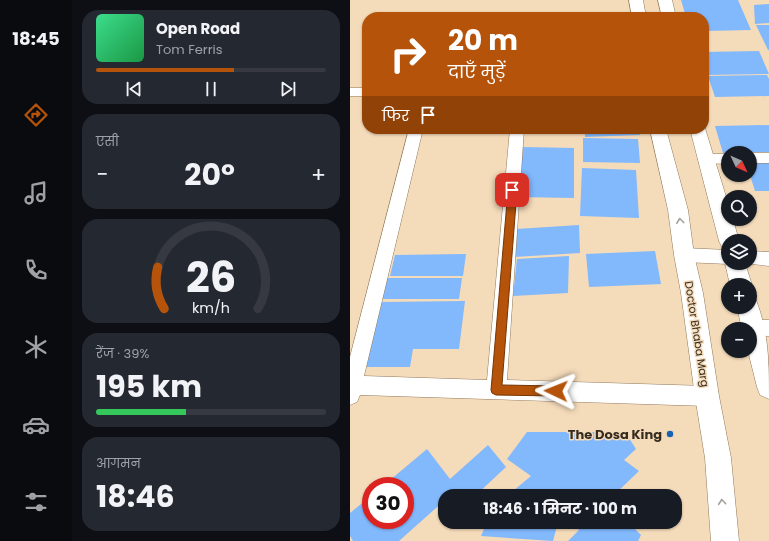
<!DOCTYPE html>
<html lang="hi">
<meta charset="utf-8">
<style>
:root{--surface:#171b24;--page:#242831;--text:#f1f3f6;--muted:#9ea1a6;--line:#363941;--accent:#b45309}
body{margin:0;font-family:Poppins,"Noto Sans Devanagari",sans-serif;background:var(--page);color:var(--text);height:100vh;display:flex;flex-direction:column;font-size:15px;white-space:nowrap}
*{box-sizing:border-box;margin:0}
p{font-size:13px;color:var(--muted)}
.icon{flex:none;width:22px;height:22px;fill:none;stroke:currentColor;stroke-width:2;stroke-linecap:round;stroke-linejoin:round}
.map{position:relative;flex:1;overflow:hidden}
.drawer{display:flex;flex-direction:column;gap:10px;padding:10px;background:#0d0f14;width:278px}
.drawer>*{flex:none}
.guide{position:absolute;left:12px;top:12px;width:347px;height:122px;border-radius:16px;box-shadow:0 1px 3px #0004;background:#b45309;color:#fff;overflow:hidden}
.needle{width:26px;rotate:134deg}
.buttons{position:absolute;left:371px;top:146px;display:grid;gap:8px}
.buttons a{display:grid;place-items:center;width:36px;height:36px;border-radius:50%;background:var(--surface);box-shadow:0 1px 3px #0004;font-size:20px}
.speed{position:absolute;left:12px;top:477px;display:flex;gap:8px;font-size:20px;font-weight:700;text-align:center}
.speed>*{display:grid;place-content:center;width:52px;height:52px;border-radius:50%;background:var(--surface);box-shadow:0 1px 3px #0004;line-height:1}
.speed .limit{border:6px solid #d22;background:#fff;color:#111}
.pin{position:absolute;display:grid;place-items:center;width:34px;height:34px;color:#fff;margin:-17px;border-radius:8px;box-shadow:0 2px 6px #0006}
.me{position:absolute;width:44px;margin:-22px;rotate:272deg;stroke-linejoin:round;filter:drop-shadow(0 0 3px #0008)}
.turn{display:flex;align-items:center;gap:14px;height:84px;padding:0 20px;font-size:18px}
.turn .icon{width:52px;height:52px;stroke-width:2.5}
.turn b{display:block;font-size:28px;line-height:34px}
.then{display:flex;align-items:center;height:38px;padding:0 20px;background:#0003;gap:8px;font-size:15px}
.big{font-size:30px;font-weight:700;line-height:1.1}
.drawer .tile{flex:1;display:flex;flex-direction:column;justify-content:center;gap:6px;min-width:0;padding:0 14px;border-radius:16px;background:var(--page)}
.drawer .dial{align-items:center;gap:0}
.dial svg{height:104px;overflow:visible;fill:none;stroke:var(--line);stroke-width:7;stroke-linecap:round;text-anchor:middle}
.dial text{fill:var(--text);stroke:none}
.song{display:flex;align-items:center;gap:12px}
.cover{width:48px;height:48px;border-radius:6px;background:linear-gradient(135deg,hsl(150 70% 55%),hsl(140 70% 35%))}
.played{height:4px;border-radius:2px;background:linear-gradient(90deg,var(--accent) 60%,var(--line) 60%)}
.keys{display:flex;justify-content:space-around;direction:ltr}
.heat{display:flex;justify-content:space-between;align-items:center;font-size:22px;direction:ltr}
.charge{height:6px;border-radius:3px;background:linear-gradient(90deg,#34c759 39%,var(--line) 0)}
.trip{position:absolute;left:88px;top:489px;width:244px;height:40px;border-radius:16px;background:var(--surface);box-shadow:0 1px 3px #0004;font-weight:700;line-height:40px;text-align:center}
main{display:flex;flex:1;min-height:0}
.dock{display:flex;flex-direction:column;width:72px;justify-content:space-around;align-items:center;background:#090b0e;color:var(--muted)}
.dock .icon{width:28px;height:28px}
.dock .on{color:var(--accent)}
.dock b{font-size:18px;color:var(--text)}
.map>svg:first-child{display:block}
.building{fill:#82b8fc}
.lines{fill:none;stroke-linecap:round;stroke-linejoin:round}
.minor-casing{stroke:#90795b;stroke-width:1}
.tertiary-casing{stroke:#90795b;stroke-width:1}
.minor{fill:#fff;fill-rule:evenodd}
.tertiary{fill:#fff;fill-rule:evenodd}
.oneway{stroke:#a4a09a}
.route{fill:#b45309;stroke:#753606}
.poi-dot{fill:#1962b1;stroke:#f4dbba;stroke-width:1.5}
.labels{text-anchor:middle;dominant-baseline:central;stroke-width:3;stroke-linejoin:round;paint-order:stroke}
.street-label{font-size:11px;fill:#352b1f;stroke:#f4dbba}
.near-poi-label{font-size:13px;font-weight:bold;fill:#352b1f;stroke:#f4dbba;text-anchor:end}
</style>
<main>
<nav class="dock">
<b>18:45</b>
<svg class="icon on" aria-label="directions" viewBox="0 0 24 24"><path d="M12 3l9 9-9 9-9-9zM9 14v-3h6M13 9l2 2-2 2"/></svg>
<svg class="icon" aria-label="music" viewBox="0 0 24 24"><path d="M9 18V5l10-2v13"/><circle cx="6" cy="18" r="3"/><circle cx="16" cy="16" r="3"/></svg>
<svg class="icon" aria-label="phone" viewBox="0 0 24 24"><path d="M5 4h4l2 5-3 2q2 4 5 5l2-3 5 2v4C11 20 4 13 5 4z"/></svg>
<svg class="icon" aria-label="climate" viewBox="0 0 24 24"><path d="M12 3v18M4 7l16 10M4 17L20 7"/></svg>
<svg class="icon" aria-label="car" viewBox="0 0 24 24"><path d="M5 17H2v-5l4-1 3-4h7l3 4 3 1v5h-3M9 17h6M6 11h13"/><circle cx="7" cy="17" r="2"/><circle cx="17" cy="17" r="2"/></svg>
<svg class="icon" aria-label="filters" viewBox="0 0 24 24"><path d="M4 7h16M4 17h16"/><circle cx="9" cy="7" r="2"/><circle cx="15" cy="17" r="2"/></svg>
</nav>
<section class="drawer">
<div class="tile">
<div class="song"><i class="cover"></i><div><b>Open Road</b><p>Tom Ferris</p></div></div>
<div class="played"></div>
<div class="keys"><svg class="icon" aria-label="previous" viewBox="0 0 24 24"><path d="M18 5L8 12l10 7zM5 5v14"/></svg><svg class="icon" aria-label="pause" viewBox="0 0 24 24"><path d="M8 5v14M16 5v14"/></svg><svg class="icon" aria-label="next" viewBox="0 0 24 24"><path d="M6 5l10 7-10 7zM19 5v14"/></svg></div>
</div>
<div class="tile"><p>एसी</p>
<div class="heat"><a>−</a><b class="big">20°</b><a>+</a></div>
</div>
<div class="tile dial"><svg viewBox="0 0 100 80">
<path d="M14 69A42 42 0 1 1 86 69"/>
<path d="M14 69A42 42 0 0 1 9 37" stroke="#b45309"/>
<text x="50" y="56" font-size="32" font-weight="700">26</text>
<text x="50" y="72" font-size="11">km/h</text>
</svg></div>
<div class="tile"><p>रेंज · 39%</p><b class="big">195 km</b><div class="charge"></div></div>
<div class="tile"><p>आगमन</p><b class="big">18:46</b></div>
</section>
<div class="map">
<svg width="419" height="541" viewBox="0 0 419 541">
<rect width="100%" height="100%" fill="#f4dbba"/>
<g class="building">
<polygon points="331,0 388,0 401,30 354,31 354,17 336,17"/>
<polygon points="419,4 419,23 405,24 404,5"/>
<polygon points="406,25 419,25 419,50 418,50"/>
<polygon points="409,51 419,74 356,75 354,69 354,52"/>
<polygon points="417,75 419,79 419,96 365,97 358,76"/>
<polygon points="419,125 419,152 373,153 365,126"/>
<polygon points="175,129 205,129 205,130 175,131"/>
<polygon points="235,129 288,129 290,135 235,137"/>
<polygon points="233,138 288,139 290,163 233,162"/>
<polygon points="172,147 224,148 224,198 167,197"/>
<polygon points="400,160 419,161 419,191 405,191 400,175"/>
<polygon points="232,168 286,170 289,218 230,216"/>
<polygon points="229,225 230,253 164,257 166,229"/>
<polygon points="305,251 311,284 239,287 236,254"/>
<polygon points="116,254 113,276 40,276 45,255"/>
<polygon points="219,256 218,293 163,296 167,259"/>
<polygon points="36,278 112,278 109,299 31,299"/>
<polygon points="115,301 109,349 63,349 60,367 15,367 31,302"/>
<polygon points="177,432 275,432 286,449 274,460 289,471 263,496 157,496 181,476 157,459"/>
<polygon points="138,445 156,467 125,496 111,496 106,489 99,496 95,496 95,500 49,541 3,541 0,536 0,513 21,496 21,520 55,520 55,486 33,486 77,449 100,479"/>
<polygon points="137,522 208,522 203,541 131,536"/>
<polygon points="220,522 278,522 291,535 288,541 218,541 229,530"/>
</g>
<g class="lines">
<defs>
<g id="minor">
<rect x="0" y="88" width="17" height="8"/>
<polygon points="59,129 73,129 14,376 137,380 160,129 174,129 157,380 357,386 364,389 367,396 364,403 357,406 10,395 7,402 0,405 0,357"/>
<rect x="400" y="153" width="19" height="10"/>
<polygon points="357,154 378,154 378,164 352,163 350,159 352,155"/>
<polygon points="334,248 378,250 378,263 380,263 378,264 334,262 328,260 326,255 328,250"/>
<polygon points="400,251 419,252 419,266 395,263 400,263"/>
<polygon points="404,320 419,320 419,336 400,335 400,329 395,328 398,322"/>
</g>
<g id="tertiary">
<polygon points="279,0 293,0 296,17 282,17"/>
<polygon points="308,0 322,0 326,17 312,17"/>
<polygon points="354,125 378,203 378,219 383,219 389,241 378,241 378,249 372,247 369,241 340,129 354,129"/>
<polygon points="300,129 316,129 338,210 344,255 353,293 369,396 381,458 389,541 361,541 355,458 345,396 331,293 324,255 318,210"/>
<polygon points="378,257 378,263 395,263 402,285 400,288 400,285 380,285 375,263"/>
<path d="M400 298 406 300C419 333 419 364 419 399L410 395 407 387 398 351H400V329H392L387 307H400Z"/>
</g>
</defs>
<use href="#minor" class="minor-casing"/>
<use href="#tertiary" class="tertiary-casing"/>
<use href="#minor" class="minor"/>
<use href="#tertiary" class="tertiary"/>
</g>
<defs><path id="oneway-chevron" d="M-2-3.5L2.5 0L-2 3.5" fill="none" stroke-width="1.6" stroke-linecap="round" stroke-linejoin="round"/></defs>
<g class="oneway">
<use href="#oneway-chevron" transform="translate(330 221) rotate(-97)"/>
<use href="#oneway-chevron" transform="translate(372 502) rotate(-95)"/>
</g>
<polygon class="route" points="162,187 167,190 152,385 206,386 210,388 212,391 210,395 206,396 146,395 142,393 141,390 158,190"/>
<circle class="poi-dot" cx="320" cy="434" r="4"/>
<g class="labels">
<g class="street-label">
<text transform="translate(347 334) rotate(81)">Doctor Bhaba Marg</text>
</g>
<g class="near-poi-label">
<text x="312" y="434">The Dosa King</text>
</g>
</g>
</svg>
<div class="buttons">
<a><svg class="needle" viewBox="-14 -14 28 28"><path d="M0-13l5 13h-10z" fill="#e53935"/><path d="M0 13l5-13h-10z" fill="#9ea1a6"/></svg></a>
<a><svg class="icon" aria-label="search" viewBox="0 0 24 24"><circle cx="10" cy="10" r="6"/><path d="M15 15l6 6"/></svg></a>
<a><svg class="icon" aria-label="layers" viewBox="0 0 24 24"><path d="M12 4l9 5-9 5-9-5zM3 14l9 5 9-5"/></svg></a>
<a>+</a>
<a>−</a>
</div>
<div class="speed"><div class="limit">30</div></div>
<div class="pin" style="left:162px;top:190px;background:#d93025"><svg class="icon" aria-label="arrive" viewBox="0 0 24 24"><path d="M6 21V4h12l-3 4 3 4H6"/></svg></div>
<svg class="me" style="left:206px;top:391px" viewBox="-20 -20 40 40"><path d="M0-17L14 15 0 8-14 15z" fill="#b45309" stroke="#fff" stroke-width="4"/></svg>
<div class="trip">18:46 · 1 मिनट · 100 m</div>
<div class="guide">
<div class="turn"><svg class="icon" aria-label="right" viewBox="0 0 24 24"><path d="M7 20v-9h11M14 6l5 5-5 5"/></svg><div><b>20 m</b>दाएँ मुड़ें</div></div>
<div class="then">फिर<svg class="icon" aria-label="arrive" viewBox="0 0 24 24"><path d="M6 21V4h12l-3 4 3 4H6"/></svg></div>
</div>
</div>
</main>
